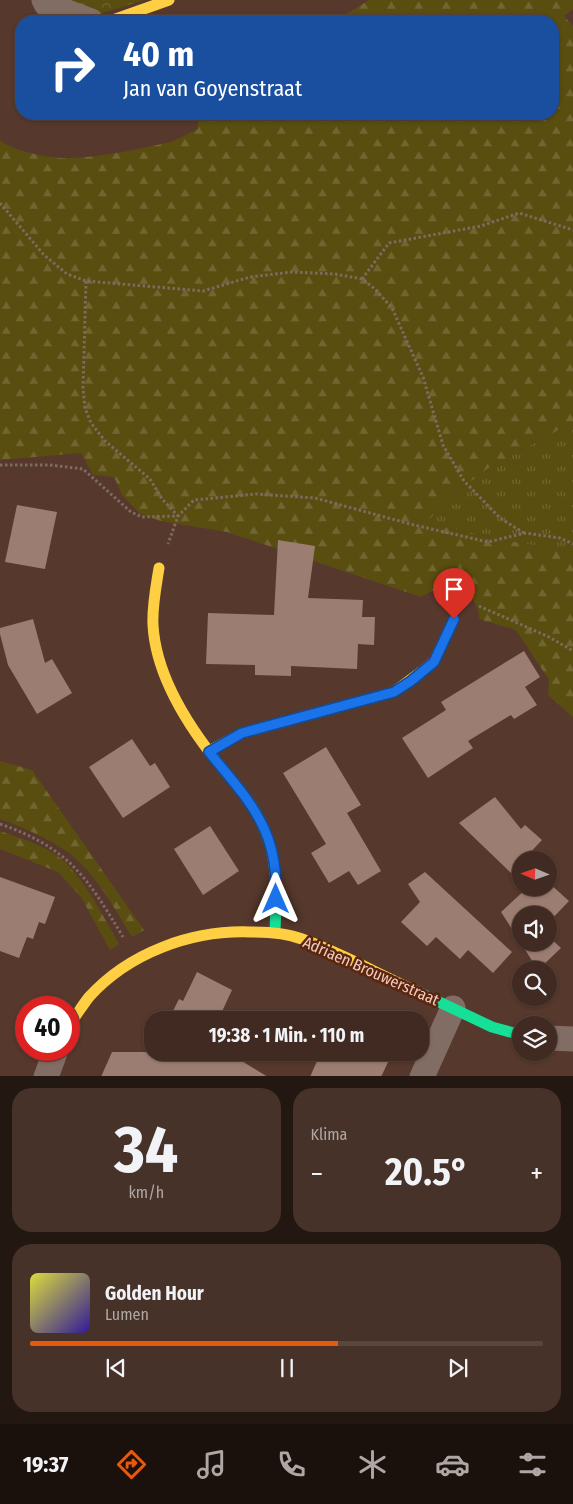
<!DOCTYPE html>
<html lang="de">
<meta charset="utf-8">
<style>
:root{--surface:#402a21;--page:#47322a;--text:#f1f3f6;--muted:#aea7a5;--line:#59463f;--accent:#ea580c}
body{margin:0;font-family:"Fira Sans Condensed",sans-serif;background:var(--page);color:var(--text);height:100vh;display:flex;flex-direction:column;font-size:19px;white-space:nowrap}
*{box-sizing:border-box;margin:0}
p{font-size:16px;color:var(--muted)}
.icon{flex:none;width:28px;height:28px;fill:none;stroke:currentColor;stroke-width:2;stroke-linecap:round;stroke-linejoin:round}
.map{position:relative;height:1076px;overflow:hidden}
.details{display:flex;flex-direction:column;gap:12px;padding:12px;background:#231712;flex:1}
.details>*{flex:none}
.banner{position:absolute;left:15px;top:15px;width:544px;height:105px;border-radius:20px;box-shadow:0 1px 4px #0004,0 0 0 1px var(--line);background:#1a4fa0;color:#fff;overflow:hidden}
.needle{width:32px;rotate:272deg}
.buttons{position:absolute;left:512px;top:851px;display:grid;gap:10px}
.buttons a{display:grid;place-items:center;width:45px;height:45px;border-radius:50%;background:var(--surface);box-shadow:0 1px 4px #0004,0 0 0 1px var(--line);font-size:25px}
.speed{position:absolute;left:15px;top:996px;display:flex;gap:10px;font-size:25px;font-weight:700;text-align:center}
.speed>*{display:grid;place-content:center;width:65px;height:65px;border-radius:50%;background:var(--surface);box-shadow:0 1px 4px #0004,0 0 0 1px var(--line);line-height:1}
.speed .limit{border:8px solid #d22;background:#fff;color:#111}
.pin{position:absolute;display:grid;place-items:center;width:42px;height:42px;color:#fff;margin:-51px -21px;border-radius:50% 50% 50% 0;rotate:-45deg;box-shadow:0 0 5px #0007}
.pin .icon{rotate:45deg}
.me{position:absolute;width:55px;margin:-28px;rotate:0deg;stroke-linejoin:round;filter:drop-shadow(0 0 4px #0008)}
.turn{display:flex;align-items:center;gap:18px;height:105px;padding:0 25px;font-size:22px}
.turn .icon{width:65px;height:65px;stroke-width:2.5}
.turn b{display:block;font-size:35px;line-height:42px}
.big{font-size:38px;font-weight:700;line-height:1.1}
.details .card{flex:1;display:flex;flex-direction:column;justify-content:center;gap:8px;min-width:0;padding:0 18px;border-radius:20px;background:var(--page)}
.details .dial{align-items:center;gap:0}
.dial b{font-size:65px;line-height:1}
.song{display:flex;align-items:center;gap:15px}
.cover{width:60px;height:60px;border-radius:8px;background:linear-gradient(135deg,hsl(60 70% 55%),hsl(250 70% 35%))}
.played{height:5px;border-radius:2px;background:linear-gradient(90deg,var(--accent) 60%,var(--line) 60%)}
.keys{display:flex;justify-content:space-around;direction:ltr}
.heat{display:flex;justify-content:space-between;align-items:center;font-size:28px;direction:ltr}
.details .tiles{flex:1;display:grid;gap:12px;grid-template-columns:1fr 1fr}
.card:last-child{grid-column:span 2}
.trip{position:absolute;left:144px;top:1011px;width:285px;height:50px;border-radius:20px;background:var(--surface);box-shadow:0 1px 4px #0004,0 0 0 1px var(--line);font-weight:700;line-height:50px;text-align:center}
.tabs{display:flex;height:80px;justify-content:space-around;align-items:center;background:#1a110d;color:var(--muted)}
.tabs .icon{width:35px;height:35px}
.tabs .selected{color:var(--accent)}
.tabs b{font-size:22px;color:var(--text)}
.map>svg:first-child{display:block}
.grass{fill:url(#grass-tufts)}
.forest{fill:url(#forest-firs)}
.park{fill:url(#park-crowns)}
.building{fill:#9c7d71}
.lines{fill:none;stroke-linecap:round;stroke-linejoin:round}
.path{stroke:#7f6a62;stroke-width:3;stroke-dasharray:2.5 2.5;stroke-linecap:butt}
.street{stroke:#826d65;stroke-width:25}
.fast{stroke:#16e098;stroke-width:11}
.slow{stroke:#ffcf43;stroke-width:11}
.jam{stroke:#f24e42;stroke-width:11}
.route-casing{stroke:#114b97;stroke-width:12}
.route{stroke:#1a73e8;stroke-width:9}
.labels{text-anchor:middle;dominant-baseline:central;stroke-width:5;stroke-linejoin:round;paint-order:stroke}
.street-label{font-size:16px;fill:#eeccbf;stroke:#5b2610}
</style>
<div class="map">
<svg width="573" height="1077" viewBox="0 0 573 1077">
<defs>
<pattern id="grass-tufts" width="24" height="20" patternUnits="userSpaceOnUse" patternTransform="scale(1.25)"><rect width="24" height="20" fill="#594e10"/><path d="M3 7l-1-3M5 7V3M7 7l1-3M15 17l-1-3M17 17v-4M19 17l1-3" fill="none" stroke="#716631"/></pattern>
<pattern id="forest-firs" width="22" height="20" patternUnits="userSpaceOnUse" patternTransform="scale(1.25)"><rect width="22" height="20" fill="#594e10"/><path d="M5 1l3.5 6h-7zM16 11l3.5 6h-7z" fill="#716631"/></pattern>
<pattern id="park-crowns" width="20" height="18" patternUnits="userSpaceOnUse" patternTransform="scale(1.25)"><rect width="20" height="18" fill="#594e10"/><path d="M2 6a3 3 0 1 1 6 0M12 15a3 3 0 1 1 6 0" fill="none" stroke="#716631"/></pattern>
</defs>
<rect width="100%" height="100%" fill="#56382c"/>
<polygon class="grass" points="573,422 573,552 504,540 426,523 449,498 487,469"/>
<g class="forest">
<path d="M369 0H573V9L564 16 573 26V422L487 469 449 498 426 523 504 540 573 552V717L548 695 549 680 516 630 479 619C482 603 462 585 447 586 437 588 430 592 421 597L227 532 161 521 140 514 122 495 114 477 93 475 81 453 0 460V140C11 151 50 158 66 158 97 158 140 149 170 142 180 139 189 133 198 129L199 114H552V21H335Z"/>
<path d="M0 761 32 770 144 930 132 937C113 906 92 866 60 847 41 835 20 826 0 819Z"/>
<path d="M0 831C22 839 49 846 66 863 88 885 104 918 119 944L110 950 81 897 58 872 0 849Z"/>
</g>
<polygon class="park" points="60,0 144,0 100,14"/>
<g class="building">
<polygon points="17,505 57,512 45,569 5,562"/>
<polygon points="278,540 315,546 308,598 363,600 362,617 375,617 374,645 358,644 357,669 291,666 291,676 255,675 255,665 206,664 208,613 274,615"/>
<polygon points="33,619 45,663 52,659 72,693 37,714 8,665 0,634 0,628"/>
<polygon points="524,651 540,677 525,687 537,705 514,719 511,715 468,741 473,748 428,778 402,738 446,710 441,702"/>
<polygon points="132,739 150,766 155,763 170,787 123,818 89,767"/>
<polygon points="326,747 361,805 347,813 381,871 358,885 349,871 329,883 311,853 326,844 283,773"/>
<polygon points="495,797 521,829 525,825 542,840 511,873 459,823"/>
<polygon points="210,826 239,871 203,895 174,849"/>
<polygon points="425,872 512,952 493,973 468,950 460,959 436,937 427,946 401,922 420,902 408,884"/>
<polygon points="0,877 55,897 45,924 39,922 33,939 27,937 19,958 0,951"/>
<polygon points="549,883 569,901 549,922 549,915 521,915 521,942 549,942 549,937 561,948 538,970 501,912 527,888 549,888"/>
<polygon points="197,972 232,990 219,1018 223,1020 169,1019 179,999 183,1001"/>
<polygon points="112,1052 227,1052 268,1077 101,1077"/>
<polygon points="321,1052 378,1052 390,1058 381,1077 310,1077"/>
</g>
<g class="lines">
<g class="path">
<polyline points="0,203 44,255 67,274 86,281 203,291 250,277 292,272 335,274 362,279"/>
<polyline points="86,281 83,388 85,408 91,423 105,441 150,479 162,499 178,516 168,544"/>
<polyline points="0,465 50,465 83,469 131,512 142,517 178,516 194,500 256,494 315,498 414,525 488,542 525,533 560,538 573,544"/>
<polyline points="524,533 500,518 464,481 443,445 423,377 392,308 375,289 362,279 389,243 481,226 519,213 573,230"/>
<polyline points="479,606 549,637 573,651"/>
<path d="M0 824C69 848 87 877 123 937"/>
</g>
<g class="street">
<polyline points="44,0 46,4 91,21"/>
<polyline points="549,1038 573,1039"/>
<polyline points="46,1077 56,1050"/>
<polyline points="422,1077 453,1008"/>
</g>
<g class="fast">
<path d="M228 775C276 831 278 860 275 931"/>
<polyline points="416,991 492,1027 521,1035"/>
</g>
<g class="slow">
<polyline points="110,21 169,0"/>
<path d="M159 568C156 587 152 606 153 625 156 680 194 735 228 775"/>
<polyline points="209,751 242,733 394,692 421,672"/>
<path d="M69 1025C76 1016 82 1006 89 997 129 953 191 930 250 932 266 932 286 933 302 939 341 953 378 974 416 991"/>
</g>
<polyline class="jam" points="421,672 434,661 454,619"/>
</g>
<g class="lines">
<defs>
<path id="route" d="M276 899C279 830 250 802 209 752L242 733 394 692 411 681 434 662 454 619"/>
</defs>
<use href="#route" class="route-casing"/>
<use href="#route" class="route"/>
</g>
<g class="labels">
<g class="street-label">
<text transform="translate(371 971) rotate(24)">Adriaen Brouwerstraat</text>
</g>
</g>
</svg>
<div class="buttons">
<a><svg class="needle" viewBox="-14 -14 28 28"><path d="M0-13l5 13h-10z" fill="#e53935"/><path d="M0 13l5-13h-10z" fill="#aea7a5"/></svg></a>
<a><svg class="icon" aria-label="sound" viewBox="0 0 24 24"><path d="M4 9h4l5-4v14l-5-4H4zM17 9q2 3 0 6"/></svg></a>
<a><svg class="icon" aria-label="search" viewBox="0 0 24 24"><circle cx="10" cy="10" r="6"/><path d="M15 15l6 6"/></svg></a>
<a><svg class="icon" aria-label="layers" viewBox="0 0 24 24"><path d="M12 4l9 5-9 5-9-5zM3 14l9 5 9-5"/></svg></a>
</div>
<div class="speed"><div class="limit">40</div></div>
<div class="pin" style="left:454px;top:619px;background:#d93025"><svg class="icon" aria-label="arrive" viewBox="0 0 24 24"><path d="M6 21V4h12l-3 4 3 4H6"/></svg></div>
<svg class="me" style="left:276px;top:899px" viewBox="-20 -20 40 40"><path d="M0-17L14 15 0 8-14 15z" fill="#1a73e8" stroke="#fff" stroke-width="4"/></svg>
<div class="trip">19:38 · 1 Min. · 110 m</div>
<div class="banner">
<div class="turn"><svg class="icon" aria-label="right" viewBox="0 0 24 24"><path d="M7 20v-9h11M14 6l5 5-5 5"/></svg><div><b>40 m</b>Jan van Goyenstraat</div></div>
</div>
</div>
<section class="details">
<div class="tiles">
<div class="card dial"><b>34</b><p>km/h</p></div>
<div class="card"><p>Klima</p>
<div class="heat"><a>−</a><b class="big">20.5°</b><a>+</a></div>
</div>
<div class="card">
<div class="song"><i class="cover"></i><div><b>Golden Hour</b><p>Lumen</p></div></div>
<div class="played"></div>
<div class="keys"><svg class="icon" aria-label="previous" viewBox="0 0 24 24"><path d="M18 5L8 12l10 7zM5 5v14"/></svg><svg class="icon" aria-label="pause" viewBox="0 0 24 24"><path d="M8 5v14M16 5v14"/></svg><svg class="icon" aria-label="next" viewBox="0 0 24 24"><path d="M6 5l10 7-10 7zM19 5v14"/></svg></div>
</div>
</div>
</section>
<nav class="tabs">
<b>19:37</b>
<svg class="icon selected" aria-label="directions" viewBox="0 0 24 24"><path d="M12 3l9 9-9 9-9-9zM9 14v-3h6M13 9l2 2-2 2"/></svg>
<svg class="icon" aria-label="music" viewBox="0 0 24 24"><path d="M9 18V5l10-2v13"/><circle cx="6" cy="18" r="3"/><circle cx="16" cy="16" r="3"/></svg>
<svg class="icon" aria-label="phone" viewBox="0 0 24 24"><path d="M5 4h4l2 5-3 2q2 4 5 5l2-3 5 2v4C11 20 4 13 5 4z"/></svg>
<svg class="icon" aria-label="climate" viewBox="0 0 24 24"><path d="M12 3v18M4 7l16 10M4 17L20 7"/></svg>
<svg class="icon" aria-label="car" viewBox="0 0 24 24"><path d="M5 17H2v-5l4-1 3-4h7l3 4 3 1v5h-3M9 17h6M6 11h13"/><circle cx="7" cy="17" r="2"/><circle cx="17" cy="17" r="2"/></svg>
<svg class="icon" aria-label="filters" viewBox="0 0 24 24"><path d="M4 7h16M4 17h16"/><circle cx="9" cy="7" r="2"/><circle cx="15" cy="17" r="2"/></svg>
</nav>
